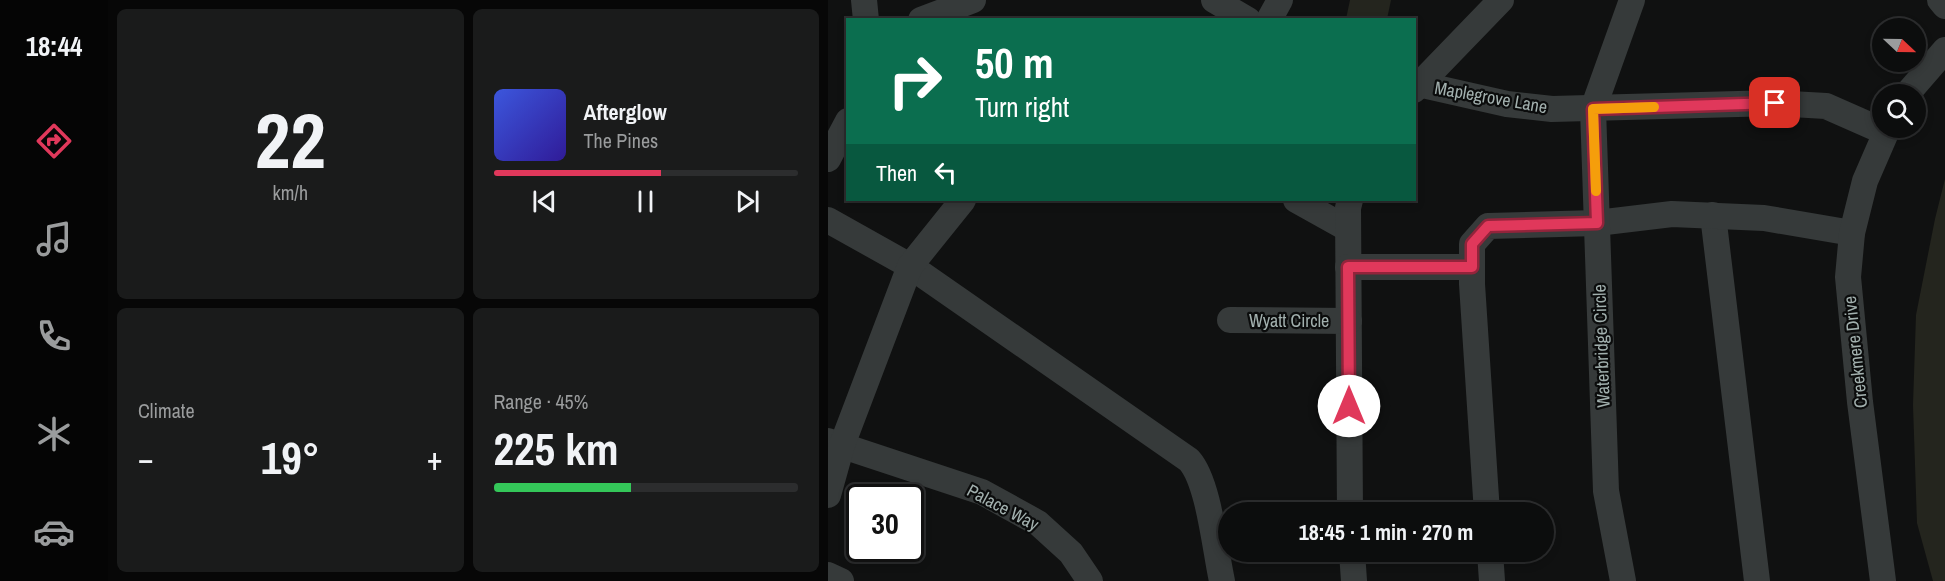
<!DOCTYPE html>
<meta charset="utf-8">
<style>
:root{--surface:#0c0d0d;--page:#1a1b1b;--text:#f1f3f6;--muted:#9a9c9d;--line:#2c2d2e;--accent:#e0385b}
body{margin:0;font-family:"Archivo Narrow",sans-serif;background:var(--page);color:var(--text);height:100vh;display:flex;flex-direction:column;font-size:22px;white-space:nowrap}
*{box-sizing:border-box;margin:0}
p{font-size:20px;color:var(--muted)}
.icon{flex:none;width:33px;height:33px;fill:none;stroke:currentColor;stroke-width:2;stroke-linecap:round;stroke-linejoin:round}
.map{position:relative;flex:1;overflow:hidden}
.panel{display:flex;flex-direction:column;gap:9px;padding:9px;background:#070707;width:720px}
.panel>*{flex:none}
.guide{position:absolute;left:18px;top:18px;width:570px;height:183px;border-radius:0px;box-shadow:0 3px 9px #0003,0 0 0 2px var(--line);background:#0b6e4f;color:#fff;overflow:hidden}
.needle{width:39px;rotate:112deg}
.fabs{position:absolute;left:1044px;top:18px;display:grid;gap:12px}
.fabs a{display:grid;place-items:center;width:54px;height:54px;border-radius:50%;background:var(--surface);box-shadow:0 3px 9px #0003,0 0 0 2px var(--line);font-size:30px}
.speed{position:absolute;left:18px;top:484px;display:flex;gap:12px;font-size:30px;font-weight:700;text-align:center}
.speed>*{display:grid;place-content:center;width:78px;height:78px;border-radius:50%;background:var(--surface);box-shadow:0 3px 9px #0003,0 0 0 2px var(--line);line-height:1}
.speed .limit{border:3px solid #111;border-radius:9px;background:#fff;color:#111}
.pin{position:absolute;display:grid;place-items:center;width:51px;height:51px;color:#fff;margin:-26px;border-radius:12px;box-shadow:0 3px 9px #0006}
.me{position:absolute;width:66px;margin:-33px;rotate:0deg;stroke-linejoin:round;filter:drop-shadow(0 0 4px #0008)}
.turn{display:flex;align-items:center;gap:21px;height:126px;padding:0 30px;font-size:27px}
.turn .icon{width:78px;height:78px;stroke-width:2.5}
.turn b{display:block;font-size:42px;line-height:51px}
.then{display:flex;align-items:center;height:57px;padding:0 30px;background:#0003;gap:12px;font-size:22px}
.big{font-size:45px;font-weight:700;line-height:1.1}
.panel .tile{flex:1;display:flex;flex-direction:column;justify-content:center;gap:9px;min-width:0;padding:0 21px;border-radius:9px;background:var(--page)}
.panel .dial{align-items:center;gap:0}
.dial b{font-size:78px;line-height:1}
.song{display:flex;align-items:center;gap:18px}
.cover{width:72px;height:72px;border-radius:9px;background:linear-gradient(135deg,hsl(230 70% 55%),hsl(250 70% 35%))}
.played{height:6px;border-radius:3px;background:linear-gradient(90deg,var(--accent) 55%,var(--line) 55%)}
.keys{display:flex;justify-content:space-around;direction:ltr}
.heat{display:flex;justify-content:space-between;align-items:center;font-size:33px;direction:ltr}
.charge{height:9px;border-radius:4px;background:linear-gradient(90deg,#34c759 45%,var(--line) 0)}
.panel .tiles{flex:1;display:grid;gap:9px;grid-template-columns:repeat(2,1fr)}
.trip{position:absolute;left:390px;top:502px;width:336px;height:60px;border-radius:30px;background:var(--surface);box-shadow:0 3px 9px #0003,0 0 0 2px var(--line);font-weight:700;line-height:60px;text-align:center}
main{display:flex;flex:1;min-height:0}
.tabs{display:flex;flex-direction:column;width:108px;justify-content:space-around;align-items:center;background:#050505;color:var(--muted)}
.tabs .icon{width:42px;height:42px}
.tabs .active{color:var(--accent)}
.tabs b{font-size:27px;color:var(--text)}
.map>svg:first-child{display:block}
.green{fill:#24251e}
.lines{fill:none;stroke-linecap:round;stroke-linejoin:round}
.minor{stroke:#363a3a;stroke-width:26}
.route-casing{stroke:#92243b;stroke-width:15}
.route{stroke:#e0385b;stroke-width:10}
.slow{stroke:#f59e0b;stroke-width:10}
.labels{text-anchor:middle;dominant-baseline:central;stroke-width:4.5;stroke-linejoin:round;paint-order:stroke}
.street-label{font-size:18px;fill:#a2b0ae;stroke:#0b0c0c}
</style>
<main>
<nav class="tabs">
<b>18:44</b>
<svg class="icon active" aria-label="directions" viewBox="0 0 24 24"><path d="M12 3l9 9-9 9-9-9zM9 14v-3h6M13 9l2 2-2 2"/></svg>
<svg class="icon" aria-label="music" viewBox="0 0 24 24"><path d="M9 18V5l10-2v13"/><circle cx="6" cy="18" r="3"/><circle cx="16" cy="16" r="3"/></svg>
<svg class="icon" aria-label="phone" viewBox="0 0 24 24"><path d="M5 4h4l2 5-3 2q2 4 5 5l2-3 5 2v4C11 20 4 13 5 4z"/></svg>
<svg class="icon" aria-label="climate" viewBox="0 0 24 24"><path d="M12 3v18M4 7l16 10M4 17L20 7"/></svg>
<svg class="icon" aria-label="car" viewBox="0 0 24 24"><path d="M5 17H2v-5l4-1 3-4h7l3 4 3 1v5h-3M9 17h6M6 11h13"/><circle cx="7" cy="17" r="2"/><circle cx="17" cy="17" r="2"/></svg>
</nav>
<section class="panel">
<div class="tiles">
<div class="tile dial"><b>22</b><p>km/h</p></div>
<div class="tile">
<div class="song"><i class="cover"></i><div><b>Afterglow</b><p>The Pines</p></div></div>
<div class="played"></div>
<div class="keys"><svg class="icon" aria-label="previous" viewBox="0 0 24 24"><path d="M18 5L8 12l10 7zM5 5v14"/></svg><svg class="icon" aria-label="pause" viewBox="0 0 24 24"><path d="M8 5v14M16 5v14"/></svg><svg class="icon" aria-label="next" viewBox="0 0 24 24"><path d="M6 5l10 7-10 7zM19 5v14"/></svg></div>
</div>
<div class="tile"><p>Climate</p>
<div class="heat"><a>−</a><b class="big">19°</b><a>+</a></div>
</div>
<div class="tile"><p>Range · 45%</p><b class="big">225 km</b><div class="charge"></div></div>
</div>
</section>
<div class="map">
<svg width="1117" height="581" viewBox="0 0 1117 581">
<rect width="100%" height="100%" fill="#101111"/>
<g class="green">
<polygon points="522,0 563,0 559,19 518,19"/>
<polygon points="1117,179 1117,581 1105,581 1089,523 1085,405 1088,315 1107,219"/>
</g>
<g class="lines">
<g class="minor">
<polyline points="36,0 38,20"/>
<polyline points="386,0 420,20"/>
<polyline points="1112,0 1117,6"/>
<polyline points="93,20 145,0"/>
<polyline points="441,20 452,0"/>
<polyline points="586,83 679,104 724,109 947,103 998,106 1057,132"/>
<polyline points="586,90 673,0"/>
<polyline points="1079,94 1117,50"/>
<polyline points="0,159 20,121"/>
<polyline points="468,200 520,229"/>
<polyline points="522,200 520,208 522,513"/>
<polyline points="885,215 929,581"/>
<path d="M0 220 82 266 361 460C381 482 387 550 394 581"/>
<polyline points="520,267 644,267"/>
<polyline points="402,320 521,321"/>
<polyline points="0,441 154,492 210,523 243,553 262,581"/>
<polyline points="0,495 14,445 82,266 135,200"/>
<polyline points="659,513 644,284 644,244 660,226 769,223 844,214 936,218 1024,233"/>
<polyline points="524,552 526,581"/>
<polyline points="662,552 664,581"/>
<polyline points="0,575 13,581"/>
<polyline points="795,581 778,491 765,109 804,0"/>
<polyline points="1055,581 1032,402 1020,277 1024,233 1037,181 1060,128"/>
</g>
</g>
<g class="lines">
<defs>
<polyline id="route" points="521,406 520,267 644,267 644,244 660,226 769,223 765,109 947,103"/>
</defs>
<use href="#route" class="route-casing"/>
<use href="#route" class="route"/>
<polyline class="slow" points="768,191 765,109 826,107"/>
</g>
<g class="labels">
<g class="street-label">
<text transform="translate(663 97) rotate(10)">Maplegrove Lane</text>
<text x="461" y="320">Wyatt Circle</text>
<text transform="translate(773 346) rotate(-92)">Waterbridge Circle</text>
<text transform="translate(1027 352) rotate(-96)">Creekmere Drive</text>
<text transform="translate(175 507) rotate(28)">Palace Way</text>
</g>
</g>
</svg>
<div class="fabs">
<a><svg class="needle" viewBox="-14 -14 28 28"><path d="M0-13l5 13h-10z" fill="#e53935"/><path d="M0 13l5-13h-10z" fill="#9a9c9d"/></svg></a>
<a><svg class="icon" aria-label="search" viewBox="0 0 24 24"><circle cx="10" cy="10" r="6"/><path d="M15 15l6 6"/></svg></a>
</div>
<div class="speed"><div class="limit">30</div></div>
<div class="pin" style="left:947px;top:103px;background:#d93025"><svg class="icon" aria-label="arrive" viewBox="0 0 24 24"><path d="M6 21V4h12l-3 4 3 4H6"/></svg></div>
<svg class="me" style="left:521px;top:406px" viewBox="-20 -20 40 40"><circle r="19" fill="#fff"/><path d="M0-13L10 11 0 6-10 11z" fill="#e0385b"/></svg>
<div class="trip">18:45 · 1 min · 270 m</div>
<div class="guide">
<div class="turn"><svg class="icon" aria-label="right" viewBox="0 0 24 24"><path d="M7 20v-9h11M14 6l5 5-5 5"/></svg><div><b>50 m</b>Turn right</div></div>
<div class="then">Then<svg class="icon" aria-label="left" viewBox="0 0 24 24"><path d="M17 20v-9H6M10 6l-5 5 5 5"/></svg></div>
</div>
</div>
</main>
